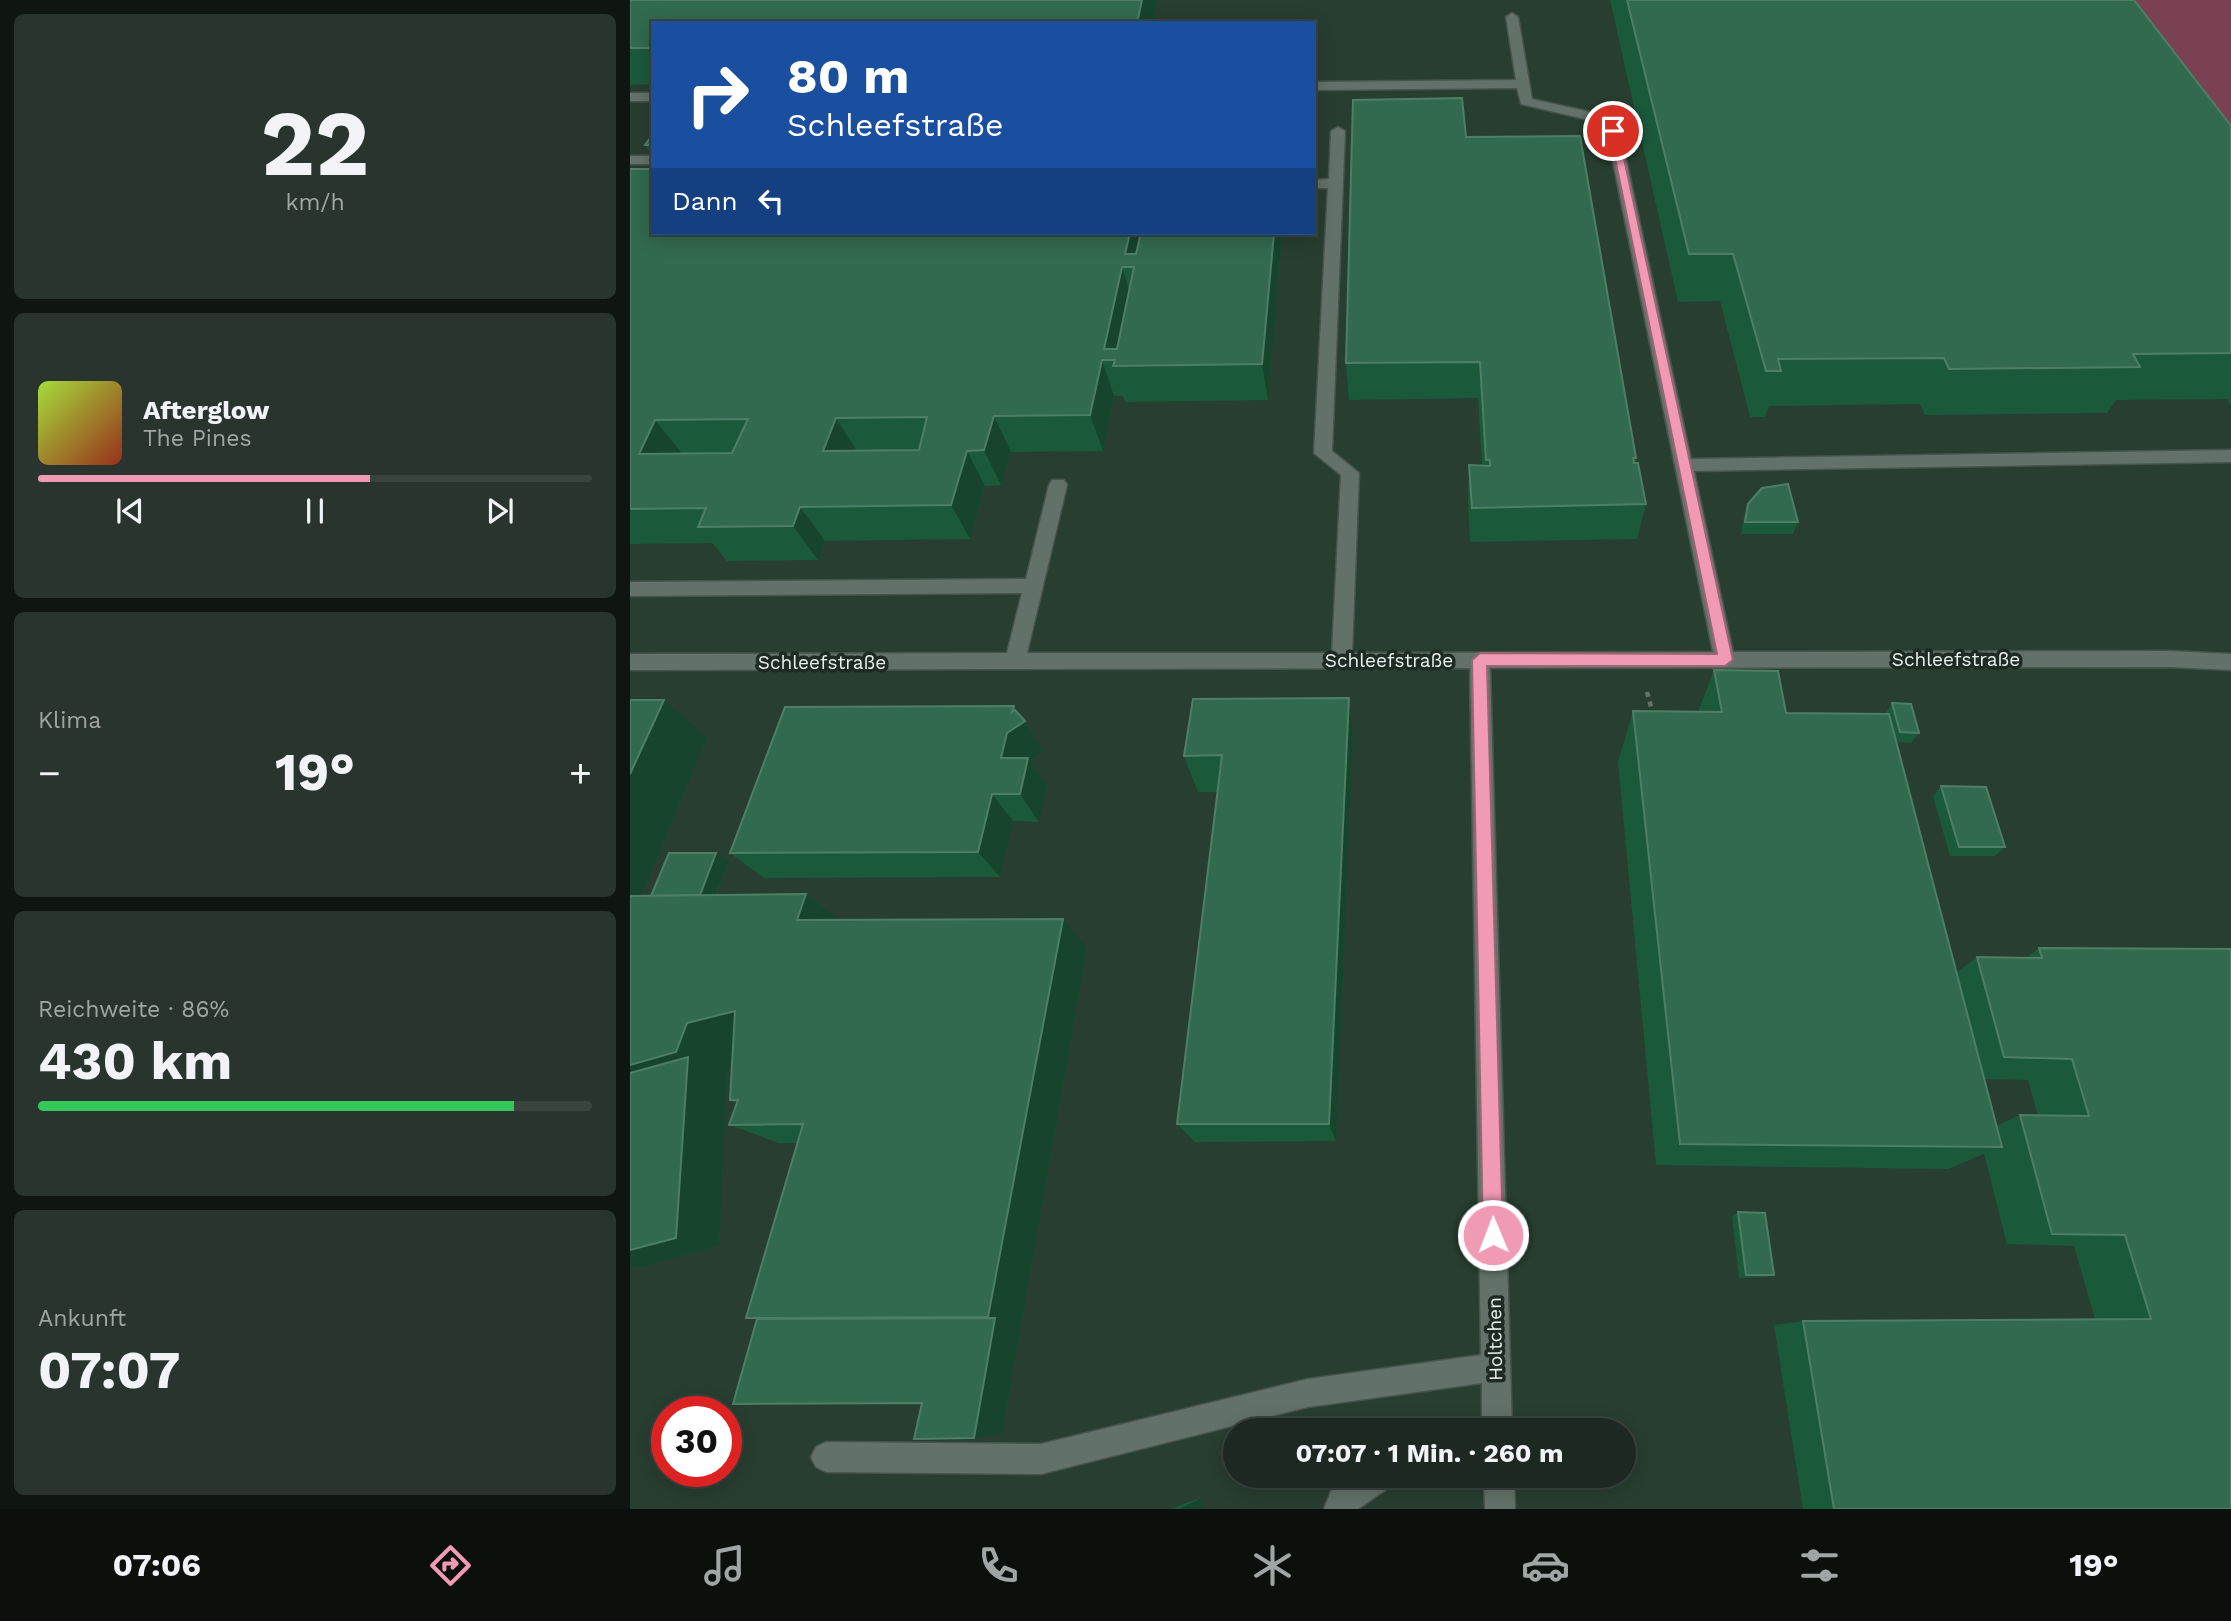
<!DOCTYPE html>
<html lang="de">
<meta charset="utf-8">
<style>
:root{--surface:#1c2821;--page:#29342e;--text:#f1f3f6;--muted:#a0a6a5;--line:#3a443f;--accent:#f19ab3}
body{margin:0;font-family:"Work Sans",sans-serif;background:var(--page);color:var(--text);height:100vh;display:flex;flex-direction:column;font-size:26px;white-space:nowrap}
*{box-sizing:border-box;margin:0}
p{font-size:23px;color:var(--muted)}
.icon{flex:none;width:38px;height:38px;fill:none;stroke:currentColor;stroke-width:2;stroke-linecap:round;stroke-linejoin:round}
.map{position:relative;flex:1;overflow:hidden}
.side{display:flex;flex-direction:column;gap:14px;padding:14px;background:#0f1612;width:630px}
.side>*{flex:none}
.hud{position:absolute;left:21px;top:21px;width:665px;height:214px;border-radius:0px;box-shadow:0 4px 18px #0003,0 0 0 2px var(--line);background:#1a4fa0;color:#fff;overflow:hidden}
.speed{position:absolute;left:21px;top:1396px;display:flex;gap:14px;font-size:35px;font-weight:700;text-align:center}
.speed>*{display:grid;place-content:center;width:91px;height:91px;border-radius:50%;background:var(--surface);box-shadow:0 4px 18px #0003,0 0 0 2px var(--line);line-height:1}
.speed .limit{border:10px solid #d22;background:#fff;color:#111}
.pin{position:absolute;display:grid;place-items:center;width:60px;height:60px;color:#fff;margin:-30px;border:4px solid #fff;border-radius:50%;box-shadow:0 2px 7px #0007}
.me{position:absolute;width:77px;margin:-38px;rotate:359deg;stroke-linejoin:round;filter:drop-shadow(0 0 5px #0008)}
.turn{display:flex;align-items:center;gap:24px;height:147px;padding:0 21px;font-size:32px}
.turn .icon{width:91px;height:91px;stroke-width:2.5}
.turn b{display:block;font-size:49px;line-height:60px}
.then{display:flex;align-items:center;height:66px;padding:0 21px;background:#0003;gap:14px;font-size:26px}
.big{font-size:52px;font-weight:700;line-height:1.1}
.side .widget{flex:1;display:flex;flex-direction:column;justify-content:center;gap:10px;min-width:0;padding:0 24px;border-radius:10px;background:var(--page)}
.side .dial{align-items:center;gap:0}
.dial b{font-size:91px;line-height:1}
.song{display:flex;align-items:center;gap:21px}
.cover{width:84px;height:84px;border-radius:10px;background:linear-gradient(135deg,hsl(80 70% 55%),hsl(10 70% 35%))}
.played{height:7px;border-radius:4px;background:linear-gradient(90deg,var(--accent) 60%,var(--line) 60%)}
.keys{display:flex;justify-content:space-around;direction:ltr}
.heat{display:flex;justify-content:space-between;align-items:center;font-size:38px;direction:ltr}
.charge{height:10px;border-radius:5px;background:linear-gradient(90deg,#34c759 86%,var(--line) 0)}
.trip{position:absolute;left:593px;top:1418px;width:413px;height:70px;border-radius:35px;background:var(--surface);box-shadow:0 4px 18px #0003,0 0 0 2px var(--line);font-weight:700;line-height:70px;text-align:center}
.menu{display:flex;height:112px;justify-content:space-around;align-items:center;background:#0b100d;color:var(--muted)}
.menu .icon{width:49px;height:49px}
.menu .current{color:var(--accent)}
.menu b{font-size:32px;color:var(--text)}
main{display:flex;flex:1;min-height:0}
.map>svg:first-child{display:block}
.built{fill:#283e30;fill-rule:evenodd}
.green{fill:#7a4153}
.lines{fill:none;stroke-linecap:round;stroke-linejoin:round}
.minor-casing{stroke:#47534c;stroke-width:3}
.path{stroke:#65726a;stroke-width:4.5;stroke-dasharray:5 5;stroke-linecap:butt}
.minor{fill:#627268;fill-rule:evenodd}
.wall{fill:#1b593b;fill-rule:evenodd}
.shaded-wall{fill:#16442d}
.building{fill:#316a4e;stroke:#4e7f66;stroke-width:2;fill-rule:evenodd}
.route{fill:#f19ab3;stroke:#9d6474;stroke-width:2}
.labels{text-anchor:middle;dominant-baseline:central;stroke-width:7;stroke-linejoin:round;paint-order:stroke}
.street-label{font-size:19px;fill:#e7f0ea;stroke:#1d2b22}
</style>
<main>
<section class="side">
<div class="widget dial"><b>22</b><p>km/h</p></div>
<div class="widget">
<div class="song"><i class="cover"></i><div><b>Afterglow</b><p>The Pines</p></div></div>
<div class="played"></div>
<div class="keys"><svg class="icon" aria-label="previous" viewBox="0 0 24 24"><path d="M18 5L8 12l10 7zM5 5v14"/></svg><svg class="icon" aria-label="pause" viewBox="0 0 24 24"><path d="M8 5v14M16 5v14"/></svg><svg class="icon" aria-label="next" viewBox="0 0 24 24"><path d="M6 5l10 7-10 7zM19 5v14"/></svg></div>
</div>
<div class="widget"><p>Klima</p>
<div class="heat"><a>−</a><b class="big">19°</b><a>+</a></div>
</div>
<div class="widget"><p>Reichweite · 86%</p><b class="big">430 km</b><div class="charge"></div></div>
<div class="widget"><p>Ankunft</p><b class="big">07:07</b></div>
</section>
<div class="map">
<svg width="1601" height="1509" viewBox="0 0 1601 1509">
<rect width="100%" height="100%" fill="#26352c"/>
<path class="built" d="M0 0H1491L1601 138V1509H0ZM23 23H684V233H23ZM37 1412H96V1472H37ZM606 1430H994V1475H606Z"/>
<polygon class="green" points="1498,0 1601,0 1601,132"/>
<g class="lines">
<defs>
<g id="minor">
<polygon points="882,13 888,17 902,99 969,114 990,131 1061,459 1601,450 1601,462 1064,471 1103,652 1539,651 1601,654 1601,670 1539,667 860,668 882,1430 852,1430 852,1383 678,1407 411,1474 196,1472 186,1467 181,1457 186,1447 196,1442 411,1444 678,1379 851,1355 840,668 0,670 0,654 377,653 392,593 0,596 0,582 396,579 419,485 422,480 434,480 437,485 397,653 702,653 711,475 684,453 698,188 684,188 684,180 699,179 701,131 708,127 715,131 702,451 729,473 722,653 1083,652 977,133 959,120 891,104 887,88 684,90 684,82 886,80 876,17"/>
<rect x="0" y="93" width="23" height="8"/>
<rect x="0" y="156" width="23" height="8"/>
<polygon points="724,1475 765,1475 761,1486 728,1509 694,1509 701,1491"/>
<polygon points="854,1475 884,1475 885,1509 855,1509"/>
</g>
</defs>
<use href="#minor" class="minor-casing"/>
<polyline class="path" points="1017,692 1023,714"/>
<use href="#minor" class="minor"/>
</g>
<g class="wall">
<polygon points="0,0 528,0 523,23 23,23 23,84 0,85"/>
<polygon points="980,0 1504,0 1601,126 1601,406 1597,399 1486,400 1477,413 1295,415 1290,404 1139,406 1135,417 1120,417 1090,301 1048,302"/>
<polygon points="23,134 23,157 15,145"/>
<polygon points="836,137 1006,458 1005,463 1016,504 1007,539 840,542 838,500 839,465 852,466 848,398 719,400 716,363"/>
<polygon points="0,169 23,233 652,233 638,400 495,402 493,396 484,396 473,451 381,452 371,485 355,486 340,539 195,541 188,560 97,561 82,543 0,544"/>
<polygon points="1118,504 1168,522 1163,534 1111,534 1114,516"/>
<path d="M1084 670 1156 713 1255 714 1262 703 1289 733 1281 743 1266 742 1326 973 1347 957 1396 958 1409 948 1601 1509H1173L1144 1325 1173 1321 1465 1319 1444 1246 1377 1244 1354 1154 1318 1169 1026 1165 988 762 1003 711 1068 712ZM1354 1079 1398 1080 1408 1116 1390 1115 1366 1126Z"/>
<polygon points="719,698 723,736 706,1141 565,1142 547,1124 587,792 568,792 554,756"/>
<polygon points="0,700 77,738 11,896 21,896 99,861 86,895 176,894 209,920 457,948 372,1434 292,1403 127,1319 116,1318 168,1143 149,1143 99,1125 107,1103 100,1100 102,1059 97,1074 89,1246 10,1267 0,1266"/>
<polygon points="384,706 413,751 400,760 417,786 409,822 383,821 370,877 134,878 100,853"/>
<polygon points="1311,786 1375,847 1365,856 1320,856 1303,796"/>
<polygon points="1108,1212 1144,1275 1136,1277 1109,1278 1102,1216"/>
<polygon points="571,1498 572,1509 539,1509"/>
</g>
<g class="shaded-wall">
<polygon points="512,0 528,0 523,23 507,23"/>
<polygon points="500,233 518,233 504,267 495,254"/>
<polygon points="644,233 652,233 638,400 632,364"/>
<polygon points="492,267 503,304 485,360 474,349"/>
<polygon points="472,360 484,396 473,451 460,415"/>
<polygon points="364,416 381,452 371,485 354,450"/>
<polygon points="206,418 228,453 193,451"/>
<polygon points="25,420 54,456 9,454"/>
<polygon points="337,451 355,486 340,539 321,505"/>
<polygon points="170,507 195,541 188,560 163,526"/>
<polygon points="719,698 723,736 706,1141 699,1124"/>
<polygon points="34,700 77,738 11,896 0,917 0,774"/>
<polygon points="384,706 413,751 400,760 417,786 409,822 390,794 371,758"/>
<polygon points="362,794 383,821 370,877 348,852"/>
<polygon points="86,853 99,861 82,904 70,896"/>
<polygon points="176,894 215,924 167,920"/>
<polygon points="433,919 457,948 372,1434 344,1438 365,1318 358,1317"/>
<polygon points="105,1011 107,1046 97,1074 89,1246 10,1267 0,1266 0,1065 57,1023"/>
<polygon points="571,1498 572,1509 550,1509"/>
</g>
<g class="building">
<polygon points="0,0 512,0 507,23 23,23 23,48 0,48"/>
<polygon points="997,0 1504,0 1601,126 1601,353 1503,354 1510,367 1319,369 1314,358 1148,359 1151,371 1136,371 1103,254 1059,254"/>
<polygon points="832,98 836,137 950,136 1006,458 1003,458 1004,463 1008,463 1016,504 842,508 839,465 860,466 860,460 856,460 850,362 716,363 723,100"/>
<polygon points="23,134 23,145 15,145"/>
<path d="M0 169H23V233H500L495 254H506L511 233H644L632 364 483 366 485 360H472L460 415 364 416 354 450 337 451 321 505 170 507 163 526 68 527 76 508 0 509ZM492 267H504L487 349H474ZM297 417 289 450 193 451 206 418ZM118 419 102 453 9 454 25 420Z"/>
<polygon points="1158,484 1168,522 1115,522 1118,504 1132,488"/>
<polygon points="1084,670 1148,671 1156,713 1259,714 1372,1147 1050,1144 1003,711 1092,712"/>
<polygon points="719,698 699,1124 547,1124 592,755 554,756 563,699"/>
<polygon points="0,700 34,700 0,774"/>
<polygon points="1262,703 1281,704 1289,733 1270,732"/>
<polygon points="384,706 382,712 385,710 395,721 377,733 371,758 398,758 390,794 362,794 348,852 100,853 155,707"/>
<polygon points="1311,786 1356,787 1375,847 1329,847"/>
<polygon points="39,853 86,853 70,895 21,896"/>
<polygon points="176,894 167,920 433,919 358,1317 116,1318 173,1124 99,1125 108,1100 100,1100 105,1011 57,1023 46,1052 0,1065 0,896"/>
<polygon points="1409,948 1601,949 1601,1509 1204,1509 1173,1321 1521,1319 1495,1235 1422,1234 1390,1115 1459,1116 1442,1059 1374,1057 1347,957 1412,958"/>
<polygon points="58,1057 46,1238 0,1250 0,1073"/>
<polygon points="1108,1212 1135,1213 1144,1275 1116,1275"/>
<polygon points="365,1318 344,1438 284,1439 292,1403 103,1404 127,1319"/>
</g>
<polygon class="route" points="979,129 988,131 1103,660 1095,666 857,666 873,1235 870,1242 863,1245 856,1242 853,1235 842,660 850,653 1087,654"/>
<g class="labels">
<g class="street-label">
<text x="1326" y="659">Schleefstraße</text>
<text x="759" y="660">Schleefstraße</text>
<text x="192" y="662">Schleefstraße</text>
<text transform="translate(865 1339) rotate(-91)">Holtchen</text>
</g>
</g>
</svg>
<div class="speed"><div class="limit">30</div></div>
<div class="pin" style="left:983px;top:131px;background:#d93025"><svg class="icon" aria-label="arrive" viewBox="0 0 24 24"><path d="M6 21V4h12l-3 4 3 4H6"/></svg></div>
<svg class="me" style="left:863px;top:1235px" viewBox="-20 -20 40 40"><circle r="17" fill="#f19ab3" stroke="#fff" stroke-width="3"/><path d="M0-11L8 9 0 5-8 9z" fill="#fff"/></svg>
<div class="trip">07:07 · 1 Min. · 260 m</div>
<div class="hud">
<div class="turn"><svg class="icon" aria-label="right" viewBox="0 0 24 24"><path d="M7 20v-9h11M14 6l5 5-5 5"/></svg><div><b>80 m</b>Schleefstraße</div></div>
<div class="then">Dann<svg class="icon" aria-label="left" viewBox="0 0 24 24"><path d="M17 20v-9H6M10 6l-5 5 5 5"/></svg></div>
</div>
</div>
</main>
<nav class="menu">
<b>07:06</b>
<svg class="icon current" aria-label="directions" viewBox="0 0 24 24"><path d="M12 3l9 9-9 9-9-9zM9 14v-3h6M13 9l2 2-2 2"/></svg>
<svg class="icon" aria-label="music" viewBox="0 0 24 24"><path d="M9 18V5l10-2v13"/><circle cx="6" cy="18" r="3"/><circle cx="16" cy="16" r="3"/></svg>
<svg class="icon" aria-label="phone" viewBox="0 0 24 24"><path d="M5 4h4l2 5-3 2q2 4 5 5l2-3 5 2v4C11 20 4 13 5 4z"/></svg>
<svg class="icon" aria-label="climate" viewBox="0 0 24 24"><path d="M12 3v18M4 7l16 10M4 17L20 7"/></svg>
<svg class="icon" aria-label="car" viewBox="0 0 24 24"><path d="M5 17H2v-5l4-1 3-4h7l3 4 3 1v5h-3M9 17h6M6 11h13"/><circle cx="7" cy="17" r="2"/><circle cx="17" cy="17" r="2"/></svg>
<svg class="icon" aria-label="filters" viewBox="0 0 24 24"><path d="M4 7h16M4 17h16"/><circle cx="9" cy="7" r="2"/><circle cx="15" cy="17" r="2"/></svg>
<b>19°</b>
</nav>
